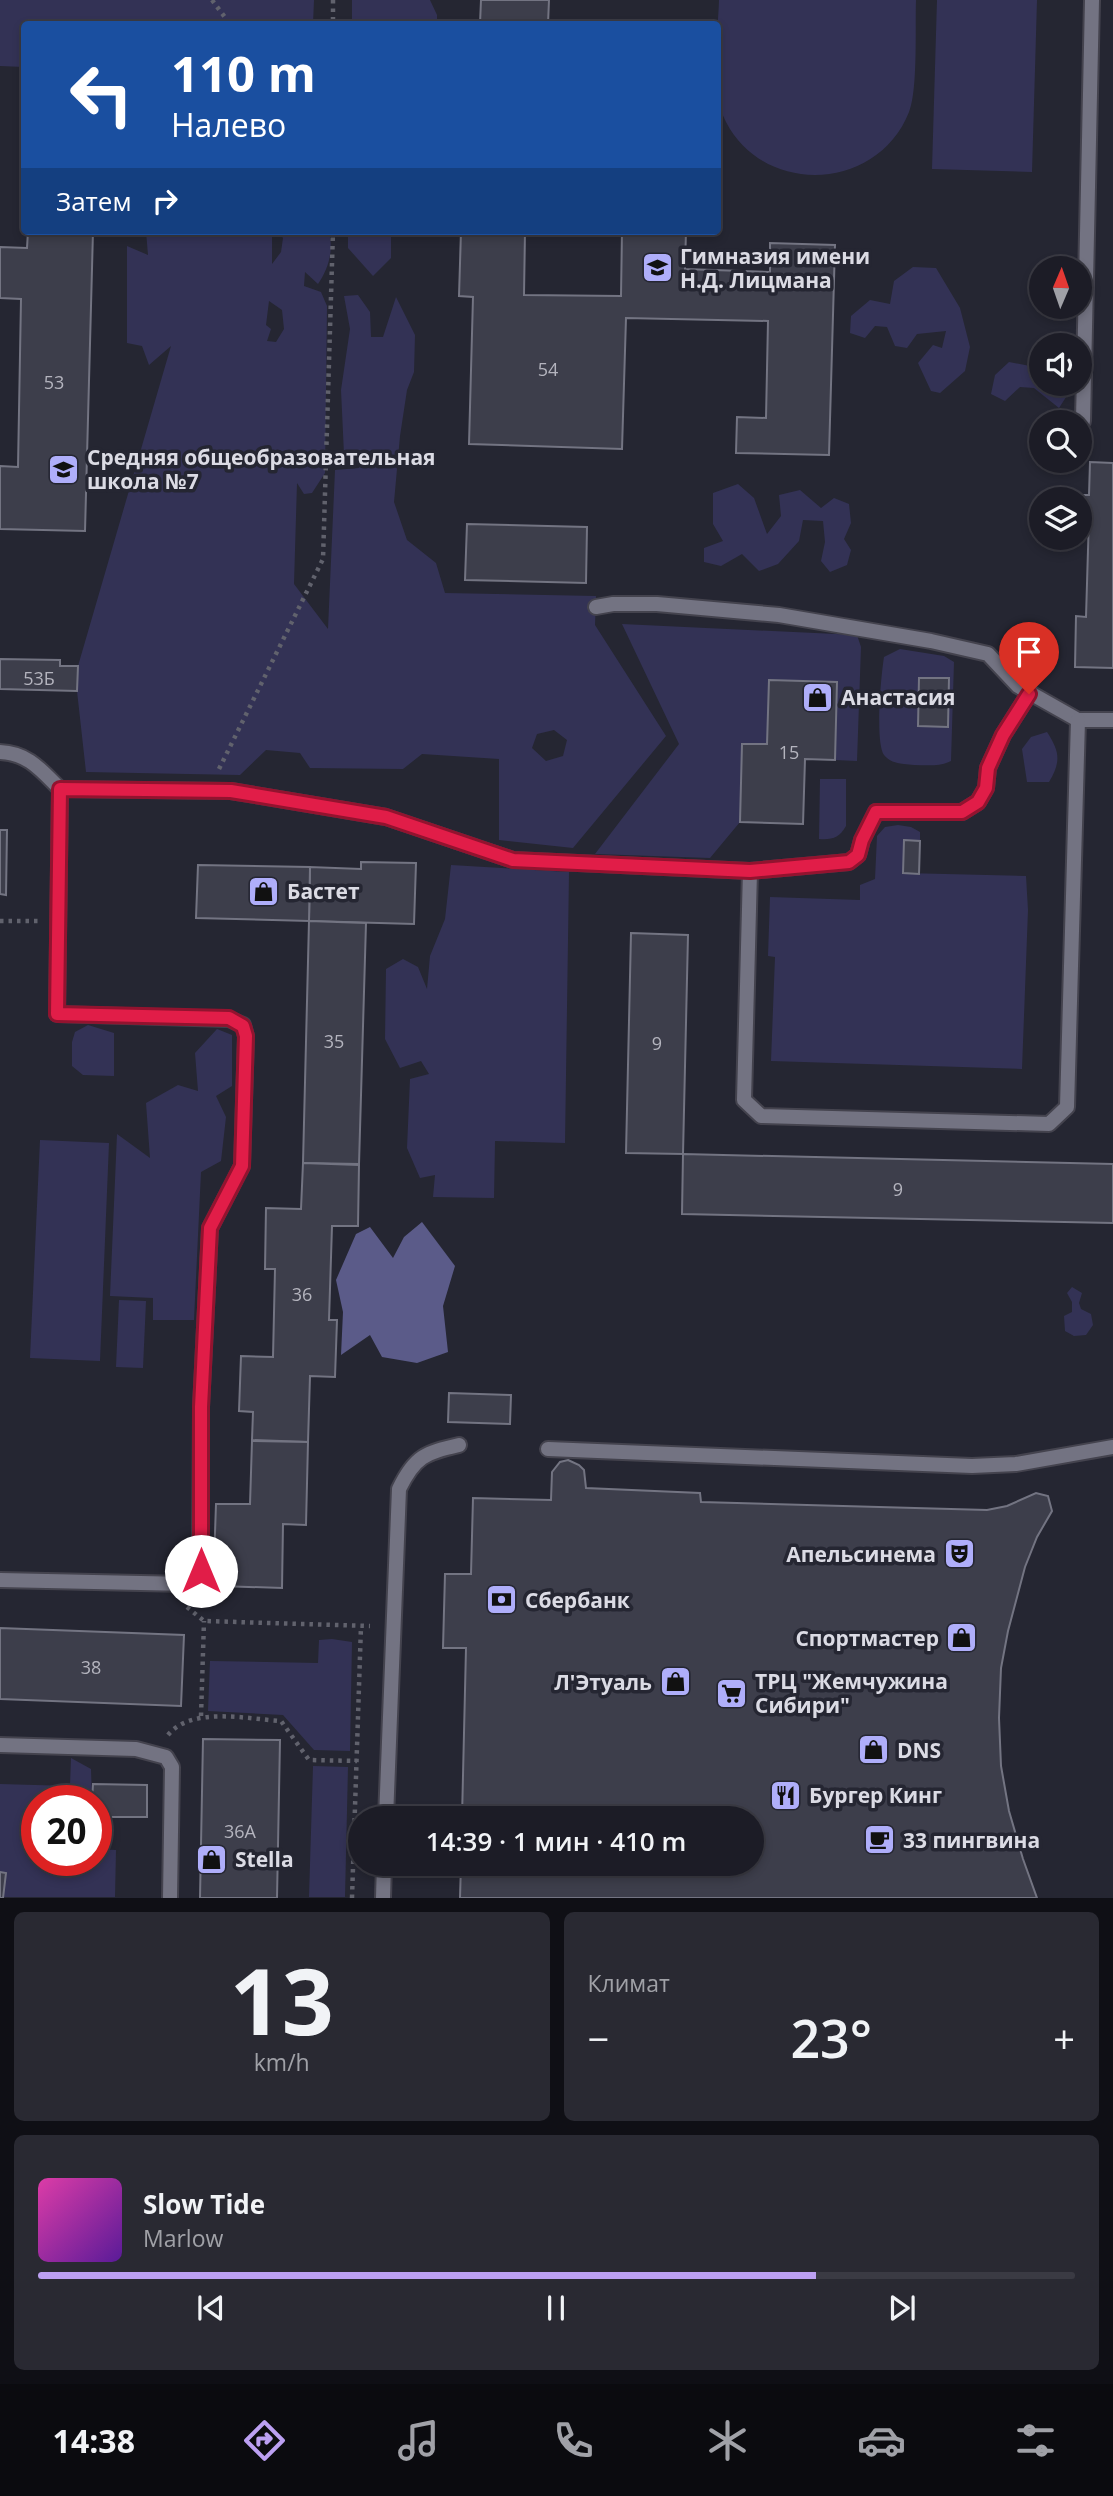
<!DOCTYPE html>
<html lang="ru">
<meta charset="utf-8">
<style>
:root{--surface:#1c1c26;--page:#292932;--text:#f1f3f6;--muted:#a0a1a7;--line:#3a3a43;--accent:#bca0f2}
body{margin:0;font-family:"Open Sans",sans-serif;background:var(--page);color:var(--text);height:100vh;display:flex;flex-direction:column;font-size:26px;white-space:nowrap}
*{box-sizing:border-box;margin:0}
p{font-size:23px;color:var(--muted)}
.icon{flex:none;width:38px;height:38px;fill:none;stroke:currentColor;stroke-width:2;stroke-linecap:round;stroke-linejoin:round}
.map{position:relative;height:1898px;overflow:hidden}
.details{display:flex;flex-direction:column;gap:14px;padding:14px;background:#0f0f15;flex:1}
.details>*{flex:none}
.guide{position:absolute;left:21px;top:21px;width:700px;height:214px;border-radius:7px;box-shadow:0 4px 10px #0003,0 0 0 2px var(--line);background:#1a4fa0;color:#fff;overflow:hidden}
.needle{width:46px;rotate:2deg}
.controls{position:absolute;left:1029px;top:256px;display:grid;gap:14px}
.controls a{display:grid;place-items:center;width:63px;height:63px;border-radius:50%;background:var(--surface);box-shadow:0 4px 10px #0003,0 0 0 2px var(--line);font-size:35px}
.speed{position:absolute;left:21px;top:1785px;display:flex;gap:14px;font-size:35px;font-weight:700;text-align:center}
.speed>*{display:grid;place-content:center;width:91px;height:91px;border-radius:50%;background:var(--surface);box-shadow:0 4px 10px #0003,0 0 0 2px var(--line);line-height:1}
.speed .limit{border:10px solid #d22;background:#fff;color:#111}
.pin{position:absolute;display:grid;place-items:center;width:60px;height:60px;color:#fff;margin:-72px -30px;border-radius:50% 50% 50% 0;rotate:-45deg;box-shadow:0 0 7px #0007}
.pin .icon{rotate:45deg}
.me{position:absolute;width:77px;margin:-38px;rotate:0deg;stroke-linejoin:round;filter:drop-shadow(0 0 5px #0008)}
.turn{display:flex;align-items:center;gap:24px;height:147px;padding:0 35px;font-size:32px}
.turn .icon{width:91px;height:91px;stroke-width:2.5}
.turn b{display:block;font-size:49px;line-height:60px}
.then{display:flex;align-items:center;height:66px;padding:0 35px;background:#0003;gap:14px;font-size:26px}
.big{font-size:52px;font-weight:600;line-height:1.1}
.details .card{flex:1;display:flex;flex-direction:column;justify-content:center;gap:10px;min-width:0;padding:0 24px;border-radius:10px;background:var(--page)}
.details .dial{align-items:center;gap:0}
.dial b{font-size:91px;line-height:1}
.song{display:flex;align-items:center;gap:21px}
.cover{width:84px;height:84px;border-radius:10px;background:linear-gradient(135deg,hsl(320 70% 55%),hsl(270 70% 35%))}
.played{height:7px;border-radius:4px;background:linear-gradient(90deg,var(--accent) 75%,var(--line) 75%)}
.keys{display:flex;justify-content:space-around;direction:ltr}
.heat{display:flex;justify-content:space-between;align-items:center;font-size:38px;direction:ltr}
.details .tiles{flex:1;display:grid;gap:14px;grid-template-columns:1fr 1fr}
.card:last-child{grid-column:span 2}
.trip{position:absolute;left:348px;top:1806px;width:416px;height:70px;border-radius:35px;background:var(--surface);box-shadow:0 4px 10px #0003,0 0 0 2px var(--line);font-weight:600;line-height:70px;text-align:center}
.menu{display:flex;height:112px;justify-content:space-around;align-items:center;background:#0b0b0f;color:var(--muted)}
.menu .icon{width:49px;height:49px}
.menu .on{color:var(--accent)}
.menu b{font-size:32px;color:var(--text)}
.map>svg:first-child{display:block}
.green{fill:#333255;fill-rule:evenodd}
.forest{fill:#5b5b89}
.building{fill:#3d3e4b;stroke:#737482;stroke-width:2}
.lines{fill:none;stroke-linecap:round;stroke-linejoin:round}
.lane-casing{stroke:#44434e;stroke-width:18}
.path{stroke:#61626d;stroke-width:4.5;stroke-dasharray:3.5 5;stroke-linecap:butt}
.lane{stroke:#737382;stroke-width:14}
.route-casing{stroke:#92132f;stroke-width:18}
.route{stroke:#e11d48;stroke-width:12}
.labels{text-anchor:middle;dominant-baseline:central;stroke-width:7;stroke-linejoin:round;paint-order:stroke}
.number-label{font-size:18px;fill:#b4b4be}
.poi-label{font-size:21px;font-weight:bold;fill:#dbdbe4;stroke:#252632;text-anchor:start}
</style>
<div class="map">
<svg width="1113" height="1898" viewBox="0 0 1113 1898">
<rect width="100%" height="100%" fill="#252632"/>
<g class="green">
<polygon points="0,0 314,0 313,24 24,24 24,67 0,66"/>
<polygon points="352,0 430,0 437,15 437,24 352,24"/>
<path d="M719 0H916C915 28 918 89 909 112 878 191 765 197 726 122 709 90 718 36 719 0Z"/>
<polygon points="937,0 1037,0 1032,172 932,169"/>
<path d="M146 231H272V264L281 252 283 238 277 231H328C335 248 328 270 318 284L305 272 304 286 321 292 327 306 325 473 312 493 304 494 297 483 294 584 328 629 335 470 359 468 361 459 344 454 341 390 350 329 344 296 358 295 370 312 371 337H383L396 297 415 335 414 372 407 390 400 436 394 502 407 540 436 563 445 593 596 596 595 625 666 736 573 848 499 840V759L422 754 403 769 310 768 300 753 266 750 240 775 86 772 77 691 78 666 171 346 149 365 142 346 127 343V246L148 255ZM269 301 282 310 284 329 276 342 267 341 271 329 266 325ZM554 730 567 740 563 756 546 761 532 748 537 734Z"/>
<polygon points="348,231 391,231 391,258 373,276 348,248"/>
<polygon points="913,267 936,268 960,308 970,347 965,371 940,393 931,391 918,363 933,345 942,348 946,331 917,334 907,348 895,346 887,327 875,326 865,338 850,333 851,316 870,300 890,304 894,281"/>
<polygon points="1057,339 1061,345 1041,345 1041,383 1071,383 1070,391 1059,408 1034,388 1020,387 1005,401 991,394 995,375 1009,362 1030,366 1040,344"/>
<polygon points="738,484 754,498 767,534 781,516 779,495 800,490 821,508 834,498 849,504 851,523 844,539 851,550 847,565 830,572 821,561 825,542 823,521 803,520 799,541 778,564 759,571 742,554 721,566 704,562 704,548 723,541 713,524 713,493"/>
<polygon points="622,624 857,635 861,647 857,761 835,760 837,682 769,680 767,744 742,744 740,822 710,858 595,854 679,744"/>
<path d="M900 649 944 656 954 662 951 761C939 767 927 765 914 765 903 764 891 764 884 755 875 742 881 675 884 657ZM919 678 949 679 948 727 918 726Z"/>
<path d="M1047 732C1060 752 1061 762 1049 782H1027L1022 749 1031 737Z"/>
<path d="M820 779H846V826C839 838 832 840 819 839Z"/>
<polygon points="898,825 911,827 920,832 920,841 904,840 904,873 1026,876 1028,910 1022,1069 771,1061 775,957 768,956 770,897 860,900 860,885 875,879 877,836 885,827"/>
<polygon points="451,865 569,872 565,1143 495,1141 494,1198 433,1197 435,1175 420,1178 407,1148 410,1079 429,1074 421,1061 400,1068 385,1039 386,969 403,959 418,967 427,989 430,956 445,919"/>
<polygon points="88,1025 114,1033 114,1076 83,1075 72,1066 72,1042 75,1032"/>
<polygon points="217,1029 232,1035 232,1086 216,1096 226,1117 221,1161 201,1172 194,1320 153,1320 153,1298 110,1296 117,1134 150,1158 146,1103 178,1085 198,1091 195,1053"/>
<polygon points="40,1140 109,1143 100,1361 30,1358"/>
<polygon points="1072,1287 1082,1293 1079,1303 1081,1309 1091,1314 1093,1325 1086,1335 1074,1336 1065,1331 1064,1316 1072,1312 1072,1302 1067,1293"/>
<polygon points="119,1300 146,1301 143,1368 116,1367"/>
<polygon points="332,1639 352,1642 350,1751 314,1750 283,1715 208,1711 210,1661 318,1663 319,1640"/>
<polygon points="71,1758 91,1769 92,1801 37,1801 37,1860 96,1860 98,1817 98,1849 116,1850 115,1897 3,1897 6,1873 0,1872 0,1784 70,1786"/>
<polygon points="313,1766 348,1767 345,1897 309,1897"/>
</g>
<polygon class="forest" points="422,1222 455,1266 443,1306 448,1352 417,1363 382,1357 370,1335 341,1355 343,1312 336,1280 356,1234 370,1227 393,1258 404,1237"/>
<g class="building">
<polygon points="481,0 549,0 548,24 480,24"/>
<polygon points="28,231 93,231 85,531 0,529 0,466 18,467 21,299 0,298 0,247 27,248"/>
<polygon points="461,231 525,231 524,295 621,296 622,231 686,231 685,269 770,272 770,243 835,245 829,455 736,453 737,417 766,418 768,321 626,318 622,449 469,444 473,297 459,296"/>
<polygon points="1090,462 1113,463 1113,668 1075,667 1076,616 1086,617 1089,516 1080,516 1080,499 1074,499 1074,495 1089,495"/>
<polygon points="467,524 587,527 586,583 465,580"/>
<polygon points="0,659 60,660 60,666 78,666 77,691 0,689"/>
<polygon points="919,678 949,678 948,727 918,726"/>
<polygon points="769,680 837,682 835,760 805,759 803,824 740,822 742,744 767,744"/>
<polygon points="0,830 7,830 6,895 0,894"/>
<polygon points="904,840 920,841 919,874 903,873"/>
<polygon points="361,862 416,863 414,924 309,921 310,867 361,869"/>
<polygon points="198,865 310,867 309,921 196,918"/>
<polygon points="309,921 366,923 359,1164 303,1163"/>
<polygon points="631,933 688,935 683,1154 626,1153"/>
<polygon points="683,1154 1113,1164 1113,1223 682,1214"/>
<polygon points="303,1163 359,1165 358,1226 332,1226 329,1320 337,1320 335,1377 310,1376 308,1442 252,1440 253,1412 239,1411 241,1356 273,1357 275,1269 265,1269 266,1208 301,1209"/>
<polygon points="449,1393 511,1395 510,1424 448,1422"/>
<polygon points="252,1441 308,1442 306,1525 283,1524 282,1588 219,1586 220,1562 214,1562 216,1504 250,1504"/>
<polygon points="568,1460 579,1465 584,1470 586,1488 700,1493 701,1502 987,1510 1007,1506 1036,1493 1048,1496 1052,1511 1037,1537 1025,1567 1008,1631 1001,1668 999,1718 1001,1766 1009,1811 1023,1859 1037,1898 460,1898 461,1864 752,1864 752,1818 462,1818 466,1648 443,1648 445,1574 471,1574 473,1498 551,1500 552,1472 560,1462"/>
<polygon points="0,1628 184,1635 181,1706 0,1699"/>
<polygon points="203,1739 280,1740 277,1898 200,1898"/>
<polygon points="93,1784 147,1785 147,1817 96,1817 96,1801 92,1801"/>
<polygon points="0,1872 6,1873 3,1898 0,1898"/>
</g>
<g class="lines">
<defs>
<g id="lane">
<polyline points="1083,421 1092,0"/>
<polyline points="596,607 613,604 657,604 779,615 931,641 988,654 1018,686 1078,720 1113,720"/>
<path d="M0 752C28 753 41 770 60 789L57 1014 229 1019 243 1025 246 1036 242 1166 210 1228 201 1407 200 1571 196 1581 187 1584 0 1580"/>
<polyline points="60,789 231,791 386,817 513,860 750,871 849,862 858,855 862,840 876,812 962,812 978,802 986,788 988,768 1003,735 1029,694"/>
<polyline points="750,871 744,1100 761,1116 1049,1124 1067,1107 1078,720"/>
<polyline points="548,1449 972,1466 1016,1464 1113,1447"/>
<polyline points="0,1745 136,1749 166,1757 172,1767 170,1898"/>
<path d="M386 1818 399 1489C415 1456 425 1453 459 1445"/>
<polyline points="383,1898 384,1864"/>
</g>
</defs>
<use href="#lane" class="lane-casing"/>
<g class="path">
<polyline points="212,0 230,24"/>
<polyline points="333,0 333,24"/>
<polyline points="219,769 323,559 333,231"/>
<polyline points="0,921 38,921"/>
<polyline points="187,1607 204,1621 370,1626"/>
<polyline points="201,1716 204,1621"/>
<path d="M168 1735C192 1706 247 1719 281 1721L309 1760 357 1761"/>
<polyline points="352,1898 361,1626"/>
</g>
<use href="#lane" class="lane"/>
</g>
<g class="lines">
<defs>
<polyline id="route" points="201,1571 201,1407 210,1228 242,1166 246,1036 243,1026 229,1018 57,1014 60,789 231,791 386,817 513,860 750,871 849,862 858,855 862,840 876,812 962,812 978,802 986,788 988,768 1003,735 1029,694"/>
</defs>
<use href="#route" class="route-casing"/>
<use href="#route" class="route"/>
</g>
<defs>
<symbol id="school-square" viewBox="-11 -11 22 22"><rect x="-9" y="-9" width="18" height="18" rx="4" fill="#afaefa" stroke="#252632"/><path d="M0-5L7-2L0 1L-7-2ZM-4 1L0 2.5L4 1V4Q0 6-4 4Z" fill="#111"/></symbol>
<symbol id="shop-square" viewBox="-11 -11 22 22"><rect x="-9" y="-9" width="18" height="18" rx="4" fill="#afaefa" stroke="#252632"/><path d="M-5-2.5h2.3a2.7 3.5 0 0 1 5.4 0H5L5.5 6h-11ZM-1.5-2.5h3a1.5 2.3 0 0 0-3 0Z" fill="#111"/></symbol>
<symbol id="theatre-square" viewBox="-11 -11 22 22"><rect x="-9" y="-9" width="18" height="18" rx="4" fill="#afaefa" stroke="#252632"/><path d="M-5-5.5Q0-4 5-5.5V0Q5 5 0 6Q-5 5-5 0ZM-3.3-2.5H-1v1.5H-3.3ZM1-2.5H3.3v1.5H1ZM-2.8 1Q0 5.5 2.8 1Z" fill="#111"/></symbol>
<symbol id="bank-square" viewBox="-11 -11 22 22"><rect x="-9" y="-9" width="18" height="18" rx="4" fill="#afaefa" stroke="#252632"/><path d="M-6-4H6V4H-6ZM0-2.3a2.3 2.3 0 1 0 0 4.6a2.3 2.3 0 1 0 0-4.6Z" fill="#111"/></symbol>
<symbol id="supermarket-square" viewBox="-11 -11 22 22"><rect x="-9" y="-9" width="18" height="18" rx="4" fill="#afaefa" stroke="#252632"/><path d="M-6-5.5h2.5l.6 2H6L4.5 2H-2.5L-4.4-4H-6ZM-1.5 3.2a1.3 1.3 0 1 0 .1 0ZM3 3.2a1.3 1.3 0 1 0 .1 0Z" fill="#111"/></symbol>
<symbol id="restaurant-square" viewBox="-11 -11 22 22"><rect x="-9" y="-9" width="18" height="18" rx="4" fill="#afaefa" stroke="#252632"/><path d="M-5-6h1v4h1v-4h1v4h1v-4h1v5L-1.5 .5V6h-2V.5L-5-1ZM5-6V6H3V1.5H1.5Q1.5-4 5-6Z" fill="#111"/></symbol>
<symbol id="cafe-square" viewBox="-11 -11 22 22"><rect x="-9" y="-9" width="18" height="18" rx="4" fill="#afaefa" stroke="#252632"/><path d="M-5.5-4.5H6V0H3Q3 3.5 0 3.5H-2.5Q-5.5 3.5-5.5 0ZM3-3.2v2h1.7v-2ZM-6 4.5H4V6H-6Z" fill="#111"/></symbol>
</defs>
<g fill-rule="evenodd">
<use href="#school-square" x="640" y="250" width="35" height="35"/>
<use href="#school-square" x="46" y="452" width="35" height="35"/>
<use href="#shop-square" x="800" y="680" width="35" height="35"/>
<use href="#shop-square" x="246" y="874" width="35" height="35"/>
<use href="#theatre-square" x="942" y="1536" width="35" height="35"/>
<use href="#bank-square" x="484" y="1582" width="35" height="35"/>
<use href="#shop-square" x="944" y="1620" width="35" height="35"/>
<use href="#shop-square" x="658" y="1664" width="35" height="35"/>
<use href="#supermarket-square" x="714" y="1676" width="35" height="35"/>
<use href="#shop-square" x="856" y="1732" width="35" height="35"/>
<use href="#restaurant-square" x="768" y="1778" width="35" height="35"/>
<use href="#cafe-square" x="862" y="1822" width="35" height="35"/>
<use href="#shop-square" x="194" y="1842" width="35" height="35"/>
</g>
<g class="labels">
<g class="number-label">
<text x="548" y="369">54</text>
<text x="54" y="382">53</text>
<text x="39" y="678">53Б</text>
<text x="789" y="752">15</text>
<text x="334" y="1041">35</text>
<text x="657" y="1043">9</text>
<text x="898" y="1189">9</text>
<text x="302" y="1294">36</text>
<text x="91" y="1667">38</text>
<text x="240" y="1831">36А</text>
</g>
<g class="poi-label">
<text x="680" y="256">Гимназия имени<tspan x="680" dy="24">Н.Д. Лицмана</tspan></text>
<text x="87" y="457">Средняя общеобразовательная<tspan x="87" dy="24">школа №7</tspan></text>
<text x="841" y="697">Анастасия</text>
<text x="287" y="891">Бастет</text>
<text x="936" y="1554" text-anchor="end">Апельсинема</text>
<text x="525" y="1600">Сбербанк</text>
<text x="939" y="1638" text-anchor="end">Спортмастер</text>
<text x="755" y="1681">ТРЦ "Жемчужина<tspan x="755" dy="24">Сибири"</tspan></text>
<text x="652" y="1682" text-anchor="end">Л'Этуаль</text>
<text x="897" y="1750">DNS</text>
<text x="809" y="1795">Бургер Кинг</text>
<text x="903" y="1840">33 пингвина</text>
<text x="235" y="1859">Stella</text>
</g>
</g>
</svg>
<div class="controls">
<a><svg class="needle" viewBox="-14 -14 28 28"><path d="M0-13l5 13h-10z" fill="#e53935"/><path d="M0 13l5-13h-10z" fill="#a0a1a7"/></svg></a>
<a><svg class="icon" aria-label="sound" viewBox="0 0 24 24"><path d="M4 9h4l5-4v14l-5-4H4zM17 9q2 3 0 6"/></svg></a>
<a><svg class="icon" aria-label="search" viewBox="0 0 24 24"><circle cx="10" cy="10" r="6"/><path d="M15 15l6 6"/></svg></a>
<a><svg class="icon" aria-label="layers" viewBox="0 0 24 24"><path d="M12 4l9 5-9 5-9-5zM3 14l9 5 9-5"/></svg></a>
</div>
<div class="speed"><div class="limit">20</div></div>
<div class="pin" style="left:1029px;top:694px;background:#d93025"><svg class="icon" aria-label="arrive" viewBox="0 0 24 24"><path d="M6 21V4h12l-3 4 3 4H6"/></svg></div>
<svg class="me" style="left:201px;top:1571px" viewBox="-20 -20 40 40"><circle r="19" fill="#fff"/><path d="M0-13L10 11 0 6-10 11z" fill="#e11d48"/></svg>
<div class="trip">14:39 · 1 мин · 410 m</div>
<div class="guide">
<div class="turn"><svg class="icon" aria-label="left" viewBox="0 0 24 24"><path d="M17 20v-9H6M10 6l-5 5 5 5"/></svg><div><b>110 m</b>Налево</div></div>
<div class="then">Затем<svg class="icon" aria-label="right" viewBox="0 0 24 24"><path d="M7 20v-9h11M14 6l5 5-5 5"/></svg></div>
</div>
</div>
<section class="details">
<div class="tiles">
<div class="card dial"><b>13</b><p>km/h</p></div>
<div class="card"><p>Климат</p>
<div class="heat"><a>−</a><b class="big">23°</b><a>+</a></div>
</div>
<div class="card">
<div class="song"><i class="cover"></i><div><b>Slow Tide</b><p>Marlow</p></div></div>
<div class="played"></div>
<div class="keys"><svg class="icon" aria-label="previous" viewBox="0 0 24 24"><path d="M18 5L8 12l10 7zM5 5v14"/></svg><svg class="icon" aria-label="pause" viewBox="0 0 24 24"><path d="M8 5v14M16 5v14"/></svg><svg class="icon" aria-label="next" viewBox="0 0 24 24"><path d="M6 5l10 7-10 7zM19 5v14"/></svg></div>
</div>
</div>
</section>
<nav class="menu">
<b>14:38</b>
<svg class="icon on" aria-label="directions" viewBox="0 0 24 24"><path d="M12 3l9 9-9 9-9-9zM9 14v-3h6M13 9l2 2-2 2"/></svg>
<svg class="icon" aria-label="music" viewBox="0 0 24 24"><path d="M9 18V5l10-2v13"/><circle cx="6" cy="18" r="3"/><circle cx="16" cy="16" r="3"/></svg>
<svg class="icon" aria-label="phone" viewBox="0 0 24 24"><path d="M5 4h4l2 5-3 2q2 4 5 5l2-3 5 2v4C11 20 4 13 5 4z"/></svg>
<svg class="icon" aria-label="climate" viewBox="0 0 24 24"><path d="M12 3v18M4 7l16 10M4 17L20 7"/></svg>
<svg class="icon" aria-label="car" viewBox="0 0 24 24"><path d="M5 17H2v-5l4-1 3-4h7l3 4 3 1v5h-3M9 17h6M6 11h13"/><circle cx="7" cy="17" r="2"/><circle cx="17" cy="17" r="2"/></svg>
<svg class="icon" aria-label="filters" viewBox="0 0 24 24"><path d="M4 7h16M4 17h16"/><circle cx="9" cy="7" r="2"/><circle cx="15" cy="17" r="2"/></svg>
</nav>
